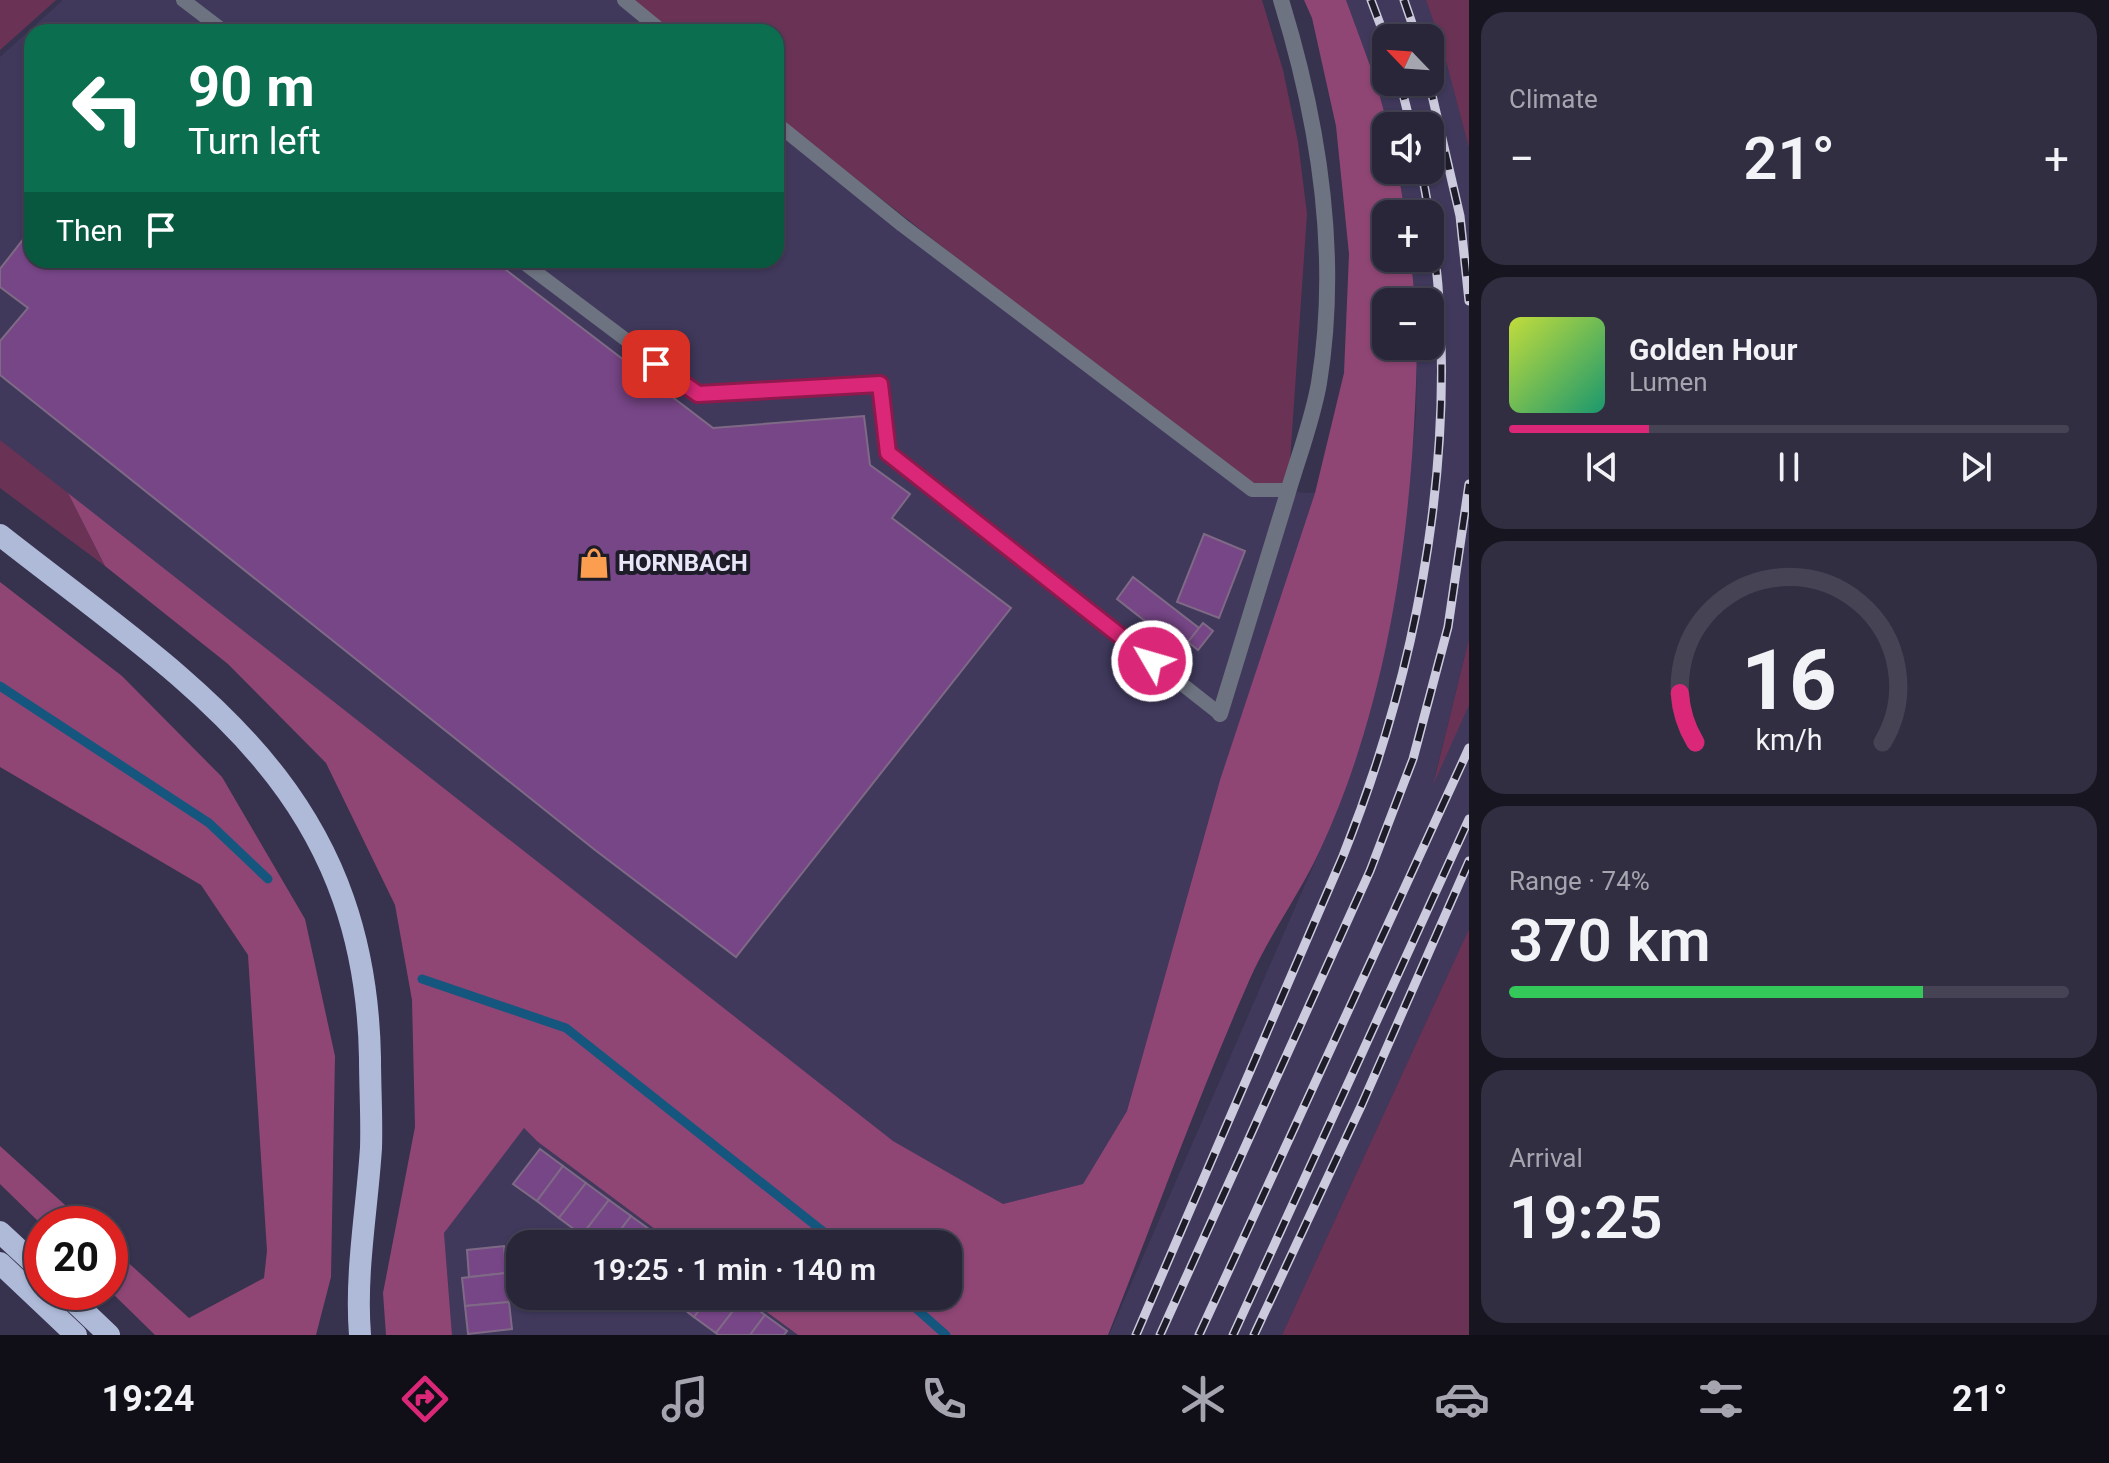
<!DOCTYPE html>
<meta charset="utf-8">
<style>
:root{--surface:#29263a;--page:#312e42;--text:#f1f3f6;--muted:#a5a5af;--line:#454354;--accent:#db2777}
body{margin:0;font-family:Roboto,sans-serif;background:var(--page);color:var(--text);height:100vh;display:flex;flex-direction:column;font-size:30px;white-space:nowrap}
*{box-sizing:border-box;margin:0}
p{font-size:26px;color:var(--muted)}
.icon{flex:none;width:44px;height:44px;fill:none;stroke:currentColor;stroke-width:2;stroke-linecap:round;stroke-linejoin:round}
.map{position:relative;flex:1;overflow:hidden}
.drawer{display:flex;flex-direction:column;gap:12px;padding:12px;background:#171520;width:640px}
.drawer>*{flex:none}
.hud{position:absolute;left:24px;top:24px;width:760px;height:244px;border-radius:24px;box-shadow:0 2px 6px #0004,0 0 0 2px var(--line);background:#0b6e4f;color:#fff;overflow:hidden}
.needle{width:52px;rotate:295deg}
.controls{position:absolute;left:1372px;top:24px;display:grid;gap:16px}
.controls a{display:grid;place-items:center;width:72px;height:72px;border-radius:16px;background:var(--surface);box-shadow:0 2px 6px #0004,0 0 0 2px var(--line);font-size:40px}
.speed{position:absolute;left:24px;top:1206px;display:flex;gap:16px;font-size:40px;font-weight:700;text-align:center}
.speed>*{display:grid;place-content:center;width:104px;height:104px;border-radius:50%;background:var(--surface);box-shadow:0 2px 6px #0004,0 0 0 2px var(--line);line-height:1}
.speed .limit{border:12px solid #d22;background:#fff;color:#111}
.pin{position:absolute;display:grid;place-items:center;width:68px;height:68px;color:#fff;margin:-34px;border-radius:16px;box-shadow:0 4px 12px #0006}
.me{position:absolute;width:88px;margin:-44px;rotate:308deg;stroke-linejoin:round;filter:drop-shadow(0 0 6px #0008)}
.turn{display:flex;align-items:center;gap:28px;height:168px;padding:0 32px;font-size:36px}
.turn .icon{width:104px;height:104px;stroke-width:2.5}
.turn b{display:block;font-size:56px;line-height:68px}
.then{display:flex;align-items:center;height:76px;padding:0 32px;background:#0003;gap:16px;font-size:30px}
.big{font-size:60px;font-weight:600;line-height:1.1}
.drawer .card{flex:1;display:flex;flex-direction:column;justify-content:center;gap:12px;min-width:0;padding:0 28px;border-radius:24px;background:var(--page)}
.drawer .dial{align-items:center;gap:0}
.dial svg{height:208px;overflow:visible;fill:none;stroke:var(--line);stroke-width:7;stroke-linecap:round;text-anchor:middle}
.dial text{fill:var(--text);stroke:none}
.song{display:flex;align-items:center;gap:24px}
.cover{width:96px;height:96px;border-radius:12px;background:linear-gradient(135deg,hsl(70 70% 55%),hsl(160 70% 35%))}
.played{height:8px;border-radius:4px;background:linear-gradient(90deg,var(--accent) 25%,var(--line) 25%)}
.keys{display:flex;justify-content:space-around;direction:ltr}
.heat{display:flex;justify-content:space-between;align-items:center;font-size:44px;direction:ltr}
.charge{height:12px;border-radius:6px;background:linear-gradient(90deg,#34c759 74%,var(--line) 0)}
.trip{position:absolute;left:506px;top:1230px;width:456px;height:80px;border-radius:24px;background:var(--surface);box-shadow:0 2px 6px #0004,0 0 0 2px var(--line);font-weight:600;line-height:80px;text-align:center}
.tabs{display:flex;height:128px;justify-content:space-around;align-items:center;background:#100f17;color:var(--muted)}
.tabs .icon{width:56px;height:56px}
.tabs .on{color:var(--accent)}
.tabs b{font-size:36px;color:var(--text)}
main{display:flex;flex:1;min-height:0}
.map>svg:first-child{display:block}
.built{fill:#40395c;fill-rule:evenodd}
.green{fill:#6a3356}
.forest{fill:#8f4675}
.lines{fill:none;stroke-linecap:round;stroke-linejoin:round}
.stream{stroke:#15567e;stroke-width:9}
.building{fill:#774687;stroke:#7f6a86;stroke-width:2}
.service{stroke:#6d7380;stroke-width:14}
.minor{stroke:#6d7380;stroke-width:16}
.trunk{stroke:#aebad8;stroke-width:22}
.rail-casing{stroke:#cccadd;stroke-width:9}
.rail{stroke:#1e1c29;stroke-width:6;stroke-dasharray:18;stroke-linecap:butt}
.route-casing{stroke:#8e194d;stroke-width:20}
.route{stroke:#db2777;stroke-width:14}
.labels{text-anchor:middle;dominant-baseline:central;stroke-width:8;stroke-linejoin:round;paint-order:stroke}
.poi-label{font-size:24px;font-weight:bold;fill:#e8e6f8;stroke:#1e1c29;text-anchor:start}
</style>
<main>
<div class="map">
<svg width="1469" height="1335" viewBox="0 0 1469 1335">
<rect width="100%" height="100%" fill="#37324e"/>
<g class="built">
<polygon points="63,0 624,0 663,32 32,32 32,260 776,260 776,123 1251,490 1315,493 1220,780 1127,1111 1083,1184 1003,1204 893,1141 0,440 0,57"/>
<path d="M1346 0H1426L1442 46 1469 148V639L1434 779 1469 705V929L1282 1335H1109L1321 848 1353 766 1390 619 1407 507 1416 415 1417 346H1430V302H1415L1411 258H1430V214H1405L1398 170H1430V126H1388L1375 79ZM1386 38H1430V82H1386Z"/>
<polygon points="523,1127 538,1142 675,1244 520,1244 520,1296 745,1296 798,1335 452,1335 444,1233"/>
</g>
<g class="green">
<polygon points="0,0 56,0 0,50"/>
<polygon points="628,0 1262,0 1283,70 1298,142 1307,214 1288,490 1252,490 776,116 776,32 668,32"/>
<polygon points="1426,0 1469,0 1469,148 1442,46"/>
<polygon points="0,440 68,493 105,566 0,488"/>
<polygon points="1469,639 1469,705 1433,785"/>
<polygon points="1469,929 1469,1335 1282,1335"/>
</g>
<g class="forest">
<path d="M1304 0H1346L1375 79 1388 126 1386 170H1398L1405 214H1386V258H1411L1415 302H1386V346H1417C1414 514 1392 694 1321 848 1300 894 1269 935 1249 981 1198 1097 1155 1217 1108 1335H798L745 1296H948V1244H675L538 1142 524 1128 444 1233 452 1335H386L383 1293 415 1127 412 1000 395 905 326 763 228 664 105 566 68 493 893 1141 1003 1204 1083 1184 1127 1111 1220 780 1315 493 1344 373 1349 254 1336 126 1312 18Z"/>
<polygon points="0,582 122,676 222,777 305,919 335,1056 331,1277 316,1335 155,1335 110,1291 110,1246 189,1318 264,1278 267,1251 248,955 201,885 0,767"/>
<polygon points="0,1146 86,1224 42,1225 0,1184"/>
</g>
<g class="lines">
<g class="stream">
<polyline points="0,686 209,823 268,879"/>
<polyline points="422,979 566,1028 839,1244"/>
<polyline points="902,1296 946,1335"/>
</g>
</g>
<g class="building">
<polygon points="32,228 32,260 493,260 713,428 864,416 870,465 910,494 892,518 1011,608 736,957 595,850 0,375 0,341 28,308 0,287 0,269"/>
<polygon points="1204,534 1245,551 1219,618 1177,602"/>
<polygon points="1133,577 1199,628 1182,650 1117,599"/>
<polygon points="1203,623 1213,631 1198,650 1188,642"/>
<polygon points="540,1149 563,1166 537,1201 513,1184"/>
<polygon points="563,1166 586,1183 559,1218 537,1201"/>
<polygon points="586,1183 609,1200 582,1235 559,1218"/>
<polygon points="609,1200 631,1216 610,1244 595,1244 582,1235"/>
<polygon points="631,1216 653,1232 644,1244 610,1244"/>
<polygon points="504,1246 506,1273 469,1277 467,1250"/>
<polygon points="506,1273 509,1302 465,1306 462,1278"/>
<polygon points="675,1296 710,1296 694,1317 672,1300"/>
<polygon points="710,1296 743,1298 716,1333 694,1317"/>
<polygon points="743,1298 765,1315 750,1335 718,1335 716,1333"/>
<polygon points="509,1302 512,1329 468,1334 465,1306"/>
<polygon points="765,1315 787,1331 784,1335 750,1335"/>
</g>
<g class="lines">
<g class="service">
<polyline points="183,0 225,32"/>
<polyline points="624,0 663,32"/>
<polyline points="776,123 902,225 1252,490 1288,490"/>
<polyline points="520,260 698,394 880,384 888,453 1220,714"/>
</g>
<path class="minor" d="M1220 714C1242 642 1264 571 1286 499 1297 460 1312 423 1319 383 1340 254 1319 123 1281 0"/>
<g class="trunk">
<path d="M0 535C192 686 365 785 370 1058 370 1088 372 1118 371 1148 367 1210 355 1273 360 1335"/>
<polyline points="0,1232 42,1271"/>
<polyline points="0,1263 76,1335"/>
<polyline points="64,1292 109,1335"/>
</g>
<defs>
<g id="rail">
<polyline points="1371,0 1386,40"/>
<polyline points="1404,0 1417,38"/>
<polyline points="1400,82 1411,126"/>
<polyline points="1429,82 1460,216 1469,301"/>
<path d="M1136 1335 1343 856C1428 644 1469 395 1421 170"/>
<polyline points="1160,1335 1370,871 1413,759 1448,627 1469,484"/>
<polyline points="1199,1335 1469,748"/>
<polyline points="1233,1335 1469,819"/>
<polyline points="1254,1335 1362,1104 1469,861"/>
</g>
</defs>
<use href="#rail" class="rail-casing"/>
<use href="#rail" class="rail"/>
</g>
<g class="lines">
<defs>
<polyline id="route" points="656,364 698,394 880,384 888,453 1152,661"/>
</defs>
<use href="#route" class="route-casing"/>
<use href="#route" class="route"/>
</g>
<defs>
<symbol id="shop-bare" viewBox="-9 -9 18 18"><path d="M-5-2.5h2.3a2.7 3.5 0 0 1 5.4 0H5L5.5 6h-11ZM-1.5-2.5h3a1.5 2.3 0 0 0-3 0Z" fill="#fb9e50" stroke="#1e1c29" stroke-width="2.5" paint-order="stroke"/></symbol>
</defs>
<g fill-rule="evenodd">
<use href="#shop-bare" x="572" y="541" width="44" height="44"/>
</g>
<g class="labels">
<g class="poi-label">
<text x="618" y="563">HORNBACH</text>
</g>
</g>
</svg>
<div class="controls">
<a><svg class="needle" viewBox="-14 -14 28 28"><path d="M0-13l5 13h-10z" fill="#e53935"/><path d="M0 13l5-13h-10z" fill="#a5a5af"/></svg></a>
<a><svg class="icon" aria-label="sound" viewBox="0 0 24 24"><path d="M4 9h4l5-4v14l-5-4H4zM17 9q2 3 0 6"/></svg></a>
<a>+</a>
<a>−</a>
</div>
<div class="speed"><div class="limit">20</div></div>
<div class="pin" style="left:656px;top:364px;background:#d93025"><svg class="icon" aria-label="arrive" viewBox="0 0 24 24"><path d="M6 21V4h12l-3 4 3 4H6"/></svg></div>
<svg class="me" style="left:1152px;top:661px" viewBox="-20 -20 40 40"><circle r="17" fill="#db2777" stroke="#fff" stroke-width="3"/><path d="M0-11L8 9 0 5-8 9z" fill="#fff"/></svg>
<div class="trip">19:25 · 1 min · 140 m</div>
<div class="hud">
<div class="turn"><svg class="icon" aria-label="left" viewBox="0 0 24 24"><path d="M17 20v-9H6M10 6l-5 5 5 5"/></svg><div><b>90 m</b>Turn left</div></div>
<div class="then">Then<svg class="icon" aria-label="arrive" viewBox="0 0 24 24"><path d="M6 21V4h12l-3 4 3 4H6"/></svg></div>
</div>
</div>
<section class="drawer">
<div class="card"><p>Climate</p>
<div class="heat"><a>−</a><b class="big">21°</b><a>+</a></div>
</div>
<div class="card">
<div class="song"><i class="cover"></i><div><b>Golden Hour</b><p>Lumen</p></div></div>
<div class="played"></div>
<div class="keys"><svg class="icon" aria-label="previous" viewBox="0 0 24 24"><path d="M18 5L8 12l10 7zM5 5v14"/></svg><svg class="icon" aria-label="pause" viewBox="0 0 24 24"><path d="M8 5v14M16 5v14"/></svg><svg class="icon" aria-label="next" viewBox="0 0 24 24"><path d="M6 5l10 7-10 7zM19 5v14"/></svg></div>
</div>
<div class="card dial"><svg viewBox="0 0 100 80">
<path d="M14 69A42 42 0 1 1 86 69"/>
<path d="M14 69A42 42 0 0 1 8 50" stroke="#db2777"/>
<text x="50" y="56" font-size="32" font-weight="700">16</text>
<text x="50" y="72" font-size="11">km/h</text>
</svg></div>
<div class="card"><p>Range · 74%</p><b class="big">370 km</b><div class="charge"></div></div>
<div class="card"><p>Arrival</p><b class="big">19:25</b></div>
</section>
</main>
<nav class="tabs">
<b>19:24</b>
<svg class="icon on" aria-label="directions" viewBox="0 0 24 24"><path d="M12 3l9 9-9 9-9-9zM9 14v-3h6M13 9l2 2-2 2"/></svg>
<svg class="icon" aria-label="music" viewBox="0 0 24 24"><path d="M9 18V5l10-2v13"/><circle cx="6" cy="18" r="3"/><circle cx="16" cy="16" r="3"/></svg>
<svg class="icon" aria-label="phone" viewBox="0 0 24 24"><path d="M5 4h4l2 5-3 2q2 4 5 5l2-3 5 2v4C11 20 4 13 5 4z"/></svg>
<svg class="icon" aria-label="climate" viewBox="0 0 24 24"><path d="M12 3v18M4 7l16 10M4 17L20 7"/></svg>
<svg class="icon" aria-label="car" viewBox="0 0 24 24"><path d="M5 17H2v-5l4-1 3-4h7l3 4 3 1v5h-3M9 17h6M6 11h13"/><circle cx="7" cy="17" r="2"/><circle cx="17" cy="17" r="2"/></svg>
<svg class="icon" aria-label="filters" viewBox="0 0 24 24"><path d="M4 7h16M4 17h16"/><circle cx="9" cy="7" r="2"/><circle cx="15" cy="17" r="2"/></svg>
<b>21°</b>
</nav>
